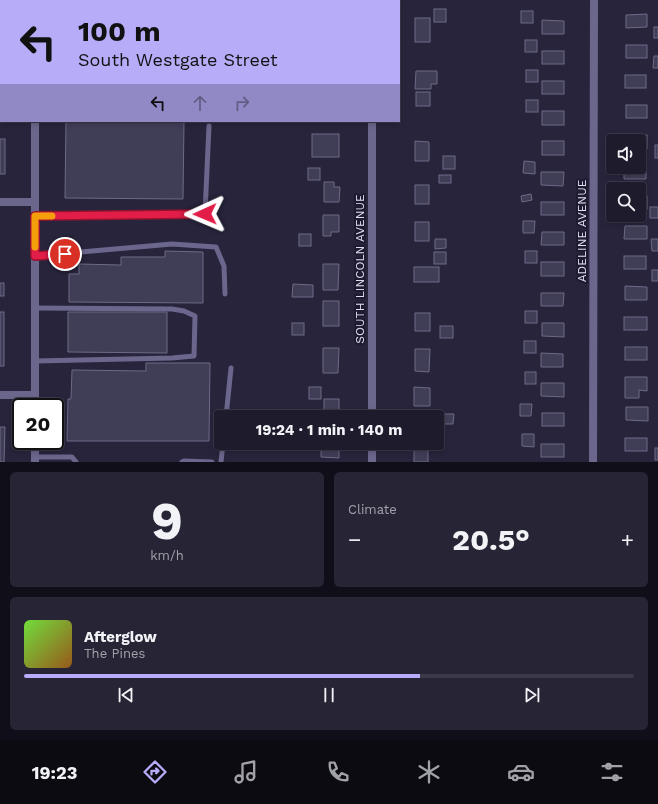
<!DOCTYPE html>
<meta charset="utf-8">
<style>
:root{--surface:#1e1b2d;--page:#262435;--text:#f1f3f6;--muted:#a1a1aa;--line:#3c3949;--accent:#b6acf8}
body{margin:0;font-family:"Work Sans",sans-serif;background:var(--page);color:var(--text);height:100vh;display:flex;flex-direction:column;font-size:15px;white-space:nowrap}
*{box-sizing:border-box;margin:0}
p{font-size:13px;color:var(--muted)}
.icon{flex:none;width:22px;height:22px;fill:none;stroke:currentColor;stroke-width:2;stroke-linecap:round;stroke-linejoin:round}
.map{position:relative;height:462px;overflow:hidden}
.drawer{display:flex;flex-direction:column;gap:10px;padding:10px;background:#100f19;flex:1}
.drawer>*{flex:none}
.guide{position:absolute;left:0px;top:0px;width:400px;height:122px;box-shadow:0 2px 6px #0003,0 0 0 1px var(--line);background:#b6acf8;color:#111;overflow:hidden}
.controls{position:absolute;left:606px;top:134px;display:grid;gap:8px}
.controls a{display:grid;place-items:center;width:40px;height:40px;border-radius:4px;background:var(--surface);box-shadow:0 2px 6px #0003,0 0 0 1px var(--line);font-size:20px}
.speed{position:absolute;left:12px;top:398px;display:flex;gap:8px;font-size:20px;font-weight:700;text-align:center}
.speed>*{display:grid;place-content:center;width:52px;height:52px;border-radius:50%;background:var(--surface);box-shadow:0 2px 6px #0003,0 0 0 1px var(--line);line-height:1}
.speed .limit{border:2px solid #111;border-radius:6px;background:#fff;color:#111}
.pin{position:absolute;display:grid;place-items:center;width:34px;height:34px;color:#fff;margin:-17px;border:2px solid #fff;border-radius:50%;box-shadow:0 1px 4px #0007}
.me{position:absolute;width:44px;margin:-22px;rotate:269deg;stroke-linejoin:round;filter:drop-shadow(0 0 3px #0008)}
.turn{display:flex;align-items:center;gap:14px;height:84px;padding:0 12px;font-size:18px}
.turn .icon{width:52px;height:52px;stroke-width:2.5}
.turn b{display:block;font-size:28px;line-height:34px}
.lanes{display:flex;align-items:center;height:38px;padding:0 12px;background:#0003;justify-content:center;gap:20px;direction:ltr}
.lanes .off{opacity:.35}
.big{font-size:30px;font-weight:700;line-height:1.1}
.drawer .card{flex:1;display:flex;flex-direction:column;justify-content:center;gap:6px;min-width:0;padding:0 14px;border-radius:6px;background:var(--page)}
.drawer .dial{align-items:center;gap:0}
.dial b{font-size:52px;line-height:1}
.song{display:flex;align-items:center;gap:12px}
.cover{width:48px;height:48px;border-radius:6px;background:linear-gradient(135deg,hsl(100 70% 55%),hsl(30 70% 35%))}
.played{height:4px;border-radius:2px;background:linear-gradient(90deg,var(--accent) 65%,var(--line) 65%)}
.keys{display:flex;justify-content:space-around;direction:ltr}
.heat{display:flex;justify-content:space-between;align-items:center;font-size:22px;direction:ltr}
.drawer .tiles{flex:1;display:grid;gap:10px;grid-template-columns:1fr 1fr}
.card:last-child{grid-column:span 2}
.trip{position:absolute;left:214px;top:410px;width:230px;height:40px;border-radius:4px;background:var(--surface);box-shadow:0 2px 6px #0003,0 0 0 1px var(--line);font-weight:700;line-height:40px;text-align:center}
.tabs{display:flex;height:64px;justify-content:space-around;align-items:center;background:#0c0b12;color:var(--muted)}
.tabs .icon{width:28px;height:28px}
.tabs .on{color:var(--accent)}
.tabs b{font-size:18px;color:var(--text)}
.map>svg:first-child{display:block}
.building{fill:#403d57;stroke:#6d6a87}
.lines{fill:none;stroke-linecap:round;stroke-linejoin:round}
.service{stroke:#6b668c;stroke-width:5}
.minor{stroke:#6b668c;stroke-width:8}
.route-casing{stroke:#92132f;stroke-width:10}
.route{stroke:#e11d48;stroke-width:7}
.slow{stroke:#f59e0b;stroke-width:7}
.labels{text-anchor:middle;dominant-baseline:central;stroke-width:4;stroke-linejoin:round;paint-order:stroke}
.street-label{font-size:12px;fill:#e0dfef;stroke:#1e1a32}
</style>
<div class="map">
<svg width="658" height="462" viewBox="0 0 658 462">
<rect width="100%" height="100%" fill="#28243c"/>
<g class="building">
<polygon points="0,0 6,0 6,1 1,1 1,46 0,46"/>
<rect x="66" y="0" width="115" height="1"/>
<rect x="434" y="9" width="12" height="13"/>
<rect x="521" y="11" width="12" height="12"/>
<polygon points="647,14 647,27 626,28 626,15"/>
<rect x="415" y="18" width="15" height="24"/>
<polygon points="542,20 564,21 564,34 542,34"/>
<rect x="654" y="27" width="4" height="11"/>
<rect x="525" y="40" width="12" height="12"/>
<rect x="626" y="45" width="21" height="13"/>
<rect x="542" y="51" width="22" height="13"/>
<polygon points="654,56 658,56 658,68 653,68"/>
<rect x="526" y="70" width="12" height="12"/>
<polygon points="416,71 437,71 437,84 431,84 431,89 415,89"/>
<rect x="625" y="75" width="21" height="13"/>
<rect x="542" y="81" width="22" height="13"/>
<rect x="416" y="92" width="14" height="14"/>
<rect x="526" y="100" width="12" height="12"/>
<rect x="626" y="105" width="21" height="13"/>
<rect x="542" y="111" width="22" height="14"/>
<polygon points="66,121 184,121 183,199 65,198"/>
<rect x="312" y="134" width="27" height="23"/>
<polygon points="625,135 647,135 647,149 639,148 639,141 625,141"/>
<rect x="0" y="139" width="5" height="35"/>
<polygon points="415,141 429,142 429,161 415,161"/>
<rect x="542" y="141" width="22" height="14"/>
<rect x="655" y="145" width="3" height="13"/>
<rect x="443" y="156" width="12" height="13"/>
<polygon points="524,161 535,162 535,174 523,173"/>
<polygon points="639,166 646,166 646,179 624,179 624,167 639,167"/>
<rect x="308" y="168" width="12" height="12"/>
<polygon points="541,172 564,172 563,186 541,185"/>
<rect x="439" y="175" width="12" height="8"/>
<polygon points="324,182 334,182 334,187 340,187 339,202 324,202"/>
<rect x="415" y="185" width="14" height="19"/>
<polygon points="531,194 532,200 522,202 521,196"/>
<rect x="639" y="196" width="8" height="13"/>
<rect x="541" y="202" width="23" height="13"/>
<rect x="650" y="207" width="8" height="11"/>
<polygon points="323,215 339,215 339,232 331,232 331,236 323,236"/>
<polygon points="523,221 535,221 534,233 523,233"/>
<rect x="415" y="222" width="14" height="19"/>
<polygon points="625,226 647,226 647,239 624,239"/>
<polygon points="542,232 564,232 564,245 541,245"/>
<rect x="299" y="234" width="12" height="12"/>
<polygon points="435,239 446,239 446,248 435,249"/>
<polygon points="651,239 658,239 658,251 652,251"/>
<polygon points="165,251 203,252 203,303 69,302 69,274 79,274 79,264 121,265 121,257 165,257"/>
<rect x="525" y="251" width="12" height="12"/>
<rect x="434" y="252" width="12" height="12"/>
<rect x="624" y="256" width="22" height="13"/>
<rect x="541" y="262" width="23" height="14"/>
<polygon points="323,264 339,264 338,290 323,290"/>
<rect x="414" y="267" width="25" height="15"/>
<rect x="652" y="270" width="6" height="11"/>
<rect x="0" y="283" width="4" height="13"/>
<polygon points="293,284 313,285 313,297 292,297"/>
<polygon points="625,286 647,287 647,300 625,300"/>
<polygon points="541,293 564,293 563,306 541,306"/>
<rect x="323" y="301" width="16" height="25"/>
<rect x="525" y="311" width="12" height="12"/>
<rect x="0" y="312" width="4" height="54"/>
<polygon points="68,312 167,312 167,353 68,352"/>
<rect x="415" y="313" width="15" height="18"/>
<rect x="624" y="317" width="23" height="13"/>
<rect x="292" y="323" width="12" height="12"/>
<polygon points="542,323 564,323 564,337 542,336"/>
<rect x="440" y="326" width="13" height="12"/>
<rect x="524" y="341" width="12" height="12"/>
<rect x="625" y="347" width="22" height="13"/>
<polygon points="323,348 339,348 338,373 323,373"/>
<polygon points="415,349 430,349 429,372 415,371"/>
<polygon points="541,353 563,354 563,367 541,367"/>
<polygon points="146,363 210,363 209,441 67,441 68,399 71,399 72,370 146,371"/>
<rect x="525" y="372" width="11" height="12"/>
<polygon points="625,377 647,377 647,391 639,390 639,398 625,398"/>
<polygon points="541,383 564,383 564,397 541,396"/>
<rect x="309" y="387" width="12" height="12"/>
<polygon points="414,387 430,388 430,406 414,406"/>
<rect x="324" y="399" width="15" height="18"/>
<polygon points="520,404 532,404 531,416 520,416"/>
<polygon points="626,407 648,407 648,421 626,420"/>
<rect x="542" y="413" width="22" height="13"/>
<polygon points="433,414 454,414 453,424 437,424 437,417 433,417"/>
<polygon points="0,427 5,427 4,462 0,462"/>
<polygon points="522,434 534,434 534,447 522,446"/>
<rect x="625" y="438" width="22" height="13"/>
<polygon points="321,443 339,443 339,458 321,457"/>
<rect x="541" y="444" width="23" height="13"/>
<rect x="655" y="448" width="3" height="12"/>
<rect x="414" y="450" width="14" height="12"/>
</g>
<g class="lines">
<g class="service">
<polyline points="35,216 205,213 209,126"/>
<polyline points="35,256 172,244 216,247 224,266 225,294"/>
<polyline points="35,361 172,358 194,356 195,316 184,311 172,309 35,308"/>
<polyline points="226,417 231,368"/>
<polyline points="35,457 72,457 76,462"/>
<polyline points="182,462 184,461 212,462"/>
<polyline points="221,462 223,443"/>
</g>
<g class="minor">
<polyline points="35,1 35,0"/>
<polyline points="372,1 372,0"/>
<polyline points="0,202 35,202"/>
<polyline points="0,395 35,395"/>
<polyline points="35,407 35,121"/>
<polyline points="372,417 372,121"/>
<polyline points="35,462 35,441"/>
<polyline points="372,462 372,443"/>
<polyline points="593,462 594,0"/>
</g>
</g>
<g class="lines">
<defs>
<polyline id="route" points="65,254 35,256 35,216 205,214"/>
</defs>
<use href="#route" class="route-casing"/>
<use href="#route" class="route"/>
<polyline class="slow" points="35,247 35,216 52,216"/>
</g>
<g class="labels">
<g class="street-label">
<text transform="translate(582 231) rotate(-90)">ADELINE AVENUE</text>
<text transform="translate(360 269) rotate(-90)">SOUTH LINCOLN AVENUE</text>
</g>
</g>
</svg>
<div class="controls">
<a><svg class="icon" aria-label="sound" viewBox="0 0 24 24"><path d="M4 9h4l5-4v14l-5-4H4zM17 9q2 3 0 6"/></svg></a>
<a><svg class="icon" aria-label="search" viewBox="0 0 24 24"><circle cx="10" cy="10" r="6"/><path d="M15 15l6 6"/></svg></a>
</div>
<div class="speed"><div class="limit">20</div></div>
<div class="pin" style="left:65px;top:254px;background:#d93025"><svg class="icon" aria-label="arrive" viewBox="0 0 24 24"><path d="M6 21V4h12l-3 4 3 4H6"/></svg></div>
<svg class="me" style="left:205px;top:214px" viewBox="-20 -20 40 40"><path d="M0-17L14 15 0 8-14 15z" fill="#e11d48" stroke="#fff" stroke-width="4"/></svg>
<div class="trip">19:24 · 1 min · 140 m</div>
<div class="guide">
<div class="turn"><svg class="icon" aria-label="left" viewBox="0 0 24 24"><path d="M17 20v-9H6M10 6l-5 5 5 5"/></svg><div><b>100 m</b>South Westgate Street</div></div>
<div class="lanes"><svg class="icon" aria-label="left" viewBox="0 0 24 24"><path d="M17 20v-9H6M10 6l-5 5 5 5"/></svg><svg class="icon off" aria-label="ahead" viewBox="0 0 24 24"><path d="M12 20V5M6 11l6-6 6 6"/></svg><svg class="icon off" aria-label="right" viewBox="0 0 24 24"><path d="M7 20v-9h11M14 6l5 5-5 5"/></svg></div>
</div>
</div>
<section class="drawer">
<div class="tiles">
<div class="card dial"><b>9</b><p>km/h</p></div>
<div class="card"><p>Climate</p>
<div class="heat"><a>−</a><b class="big">20.5°</b><a>+</a></div>
</div>
<div class="card">
<div class="song"><i class="cover"></i><div><b>Afterglow</b><p>The Pines</p></div></div>
<div class="played"></div>
<div class="keys"><svg class="icon" aria-label="previous" viewBox="0 0 24 24"><path d="M18 5L8 12l10 7zM5 5v14"/></svg><svg class="icon" aria-label="pause" viewBox="0 0 24 24"><path d="M8 5v14M16 5v14"/></svg><svg class="icon" aria-label="next" viewBox="0 0 24 24"><path d="M6 5l10 7-10 7zM19 5v14"/></svg></div>
</div>
</div>
</section>
<nav class="tabs">
<b>19:23</b>
<svg class="icon on" aria-label="directions" viewBox="0 0 24 24"><path d="M12 3l9 9-9 9-9-9zM9 14v-3h6M13 9l2 2-2 2"/></svg>
<svg class="icon" aria-label="music" viewBox="0 0 24 24"><path d="M9 18V5l10-2v13"/><circle cx="6" cy="18" r="3"/><circle cx="16" cy="16" r="3"/></svg>
<svg class="icon" aria-label="phone" viewBox="0 0 24 24"><path d="M5 4h4l2 5-3 2q2 4 5 5l2-3 5 2v4C11 20 4 13 5 4z"/></svg>
<svg class="icon" aria-label="climate" viewBox="0 0 24 24"><path d="M12 3v18M4 7l16 10M4 17L20 7"/></svg>
<svg class="icon" aria-label="car" viewBox="0 0 24 24"><path d="M5 17H2v-5l4-1 3-4h7l3 4 3 1v5h-3M9 17h6M6 11h13"/><circle cx="7" cy="17" r="2"/><circle cx="17" cy="17" r="2"/></svg>
<svg class="icon" aria-label="filters" viewBox="0 0 24 24"><path d="M4 7h16M4 17h16"/><circle cx="9" cy="7" r="2"/><circle cx="15" cy="17" r="2"/></svg>
</nav>
